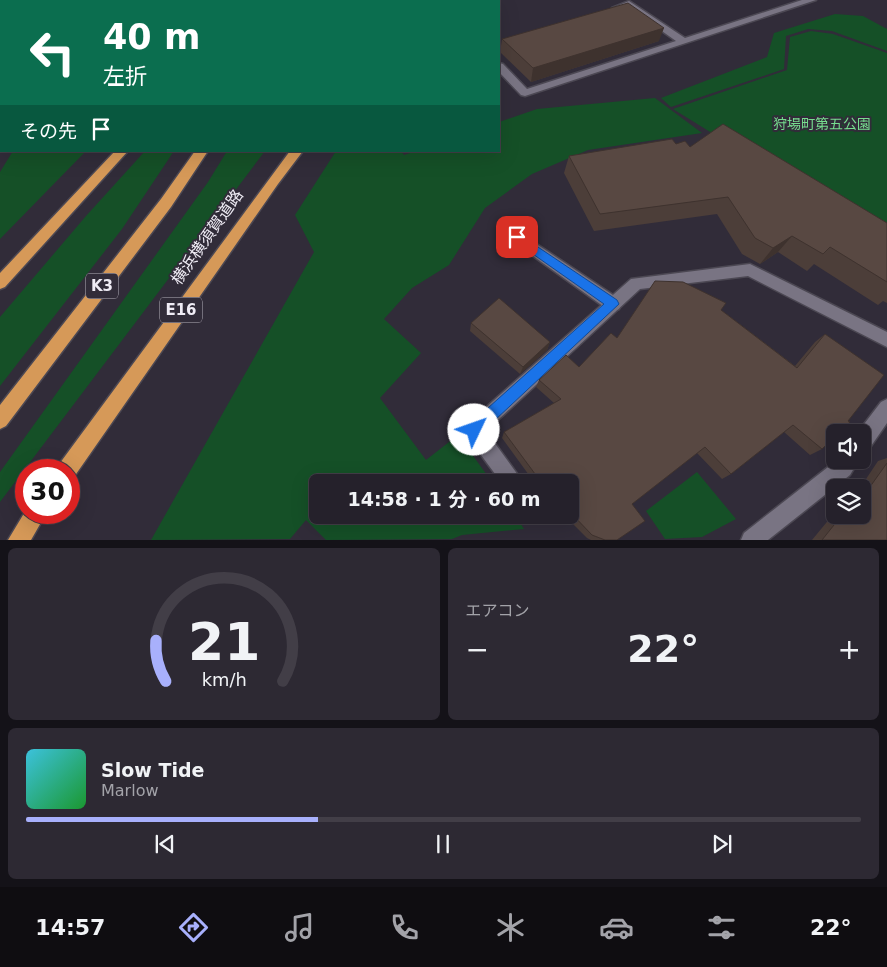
<!DOCTYPE html>
<html lang="ja">
<meta charset="utf-8">
<style>
:root{--surface:#25212b;--page:#2d2933;--text:#f1f3f6;--muted:#a3a3a9;--line:#423e47;--accent:#a8b0fc}
body{margin:0;font-family:"DejaVu Sans","Noto Sans JP",sans-serif;background:var(--page);color:var(--text);height:100vh;display:flex;flex-direction:column;font-size:19px;white-space:nowrap}
*{box-sizing:border-box;margin:0}
p{font-size:16px;color:var(--muted)}
.icon{flex:none;width:28px;height:28px;fill:none;stroke:currentColor;stroke-width:2;stroke-linecap:round;stroke-linejoin:round}
.map{position:relative;height:540px;overflow:hidden}
.details{display:flex;flex-direction:column;gap:8px;padding:8px;background:#141218;flex:1}
.details>*{flex:none}
.banner{position:absolute;left:0px;top:0px;width:500px;height:152px;box-shadow:0 5px 20px #0002,0 0 0 1px var(--line);background:#0b6e4f;color:#fff;overflow:hidden}
.tools{position:absolute;left:826px;top:424px;display:grid;gap:10px}
.tools a{display:grid;place-items:center;width:45px;height:45px;border-radius:8px;background:var(--surface);box-shadow:0 5px 20px #0002,0 0 0 1px var(--line);font-size:25px}
.speed{position:absolute;left:15px;top:459px;display:flex;gap:10px;font-size:25px;font-weight:700;text-align:center}
.speed>*{display:grid;place-content:center;width:65px;height:65px;border-radius:50%;background:var(--surface);box-shadow:0 5px 20px #0002,0 0 0 1px var(--line);line-height:1}
.speed .limit{border:8px solid #d22;background:#fff;color:#111}
.pin{position:absolute;display:grid;place-items:center;width:42px;height:42px;color:#fff;margin:-21px;border-radius:10px;box-shadow:0 2px 8px #0006}
.me{position:absolute;width:55px;margin:-28px;rotate:48deg;stroke-linejoin:round;filter:drop-shadow(0 0 4px #0008)}
.turn{display:flex;align-items:center;gap:18px;height:105px;padding:0 20px;font-size:22px}
.turn .icon{width:65px;height:65px;stroke-width:2.5}
.turn b{display:block;font-size:35px;line-height:42px}
.then{display:flex;align-items:center;height:48px;padding:0 20px;background:#0003;gap:10px;font-size:19px}
.big{font-size:38px;font-weight:700;line-height:1.1}
.details .tile{flex:1;display:flex;flex-direction:column;justify-content:center;gap:8px;min-width:0;padding:0 18px;border-radius:8px;background:var(--page)}
.details .dial{align-items:center;gap:0}
.dial svg{height:130px;overflow:visible;fill:none;stroke:var(--line);stroke-width:7;stroke-linecap:round;text-anchor:middle}
.dial text{fill:var(--text);stroke:none}
.song{display:flex;align-items:center;gap:15px}
.cover{width:60px;height:60px;border-radius:8px;background:linear-gradient(135deg,hsl(190 70% 55%),hsl(130 70% 35%))}
.played{height:5px;border-radius:2px;background:linear-gradient(90deg,var(--accent) 35%,var(--line) 35%)}
.keys{display:flex;justify-content:space-around;direction:ltr}
.heat{display:flex;justify-content:space-between;align-items:center;font-size:28px;direction:ltr}
.details .tiles{flex:1;display:grid;gap:8px;grid-template-columns:1fr 1fr}
.tile:last-child{grid-column:span 2}
.trip{position:absolute;left:309px;top:474px;width:270px;height:50px;border-radius:8px;background:var(--surface);box-shadow:0 5px 20px #0002,0 0 0 1px var(--line);font-weight:700;line-height:50px;text-align:center}
.dock{display:flex;height:80px;justify-content:space-around;align-items:center;background:#0f0d11;color:var(--muted)}
.dock .icon{width:35px;height:35px}
.dock .selected{color:var(--accent)}
.dock b{font-size:22px;color:var(--text)}
.map>svg:first-child{display:block}
.green{fill:#155027}
.lines{fill:none;stroke-linecap:round;stroke-linejoin:round}
.lane-casing{stroke:#4c4853;stroke-width:3}
.street-casing{stroke:#4c4853;stroke-width:3}
.highway-casing{stroke:#4c4853;stroke-width:3}
.lane{fill:#797483;fill-rule:evenodd}
.street{fill:#797483;fill-rule:evenodd}
.highway{fill:#d69958;fill-rule:evenodd}
.wall{fill:#4c3e39}
.shaded-wall{fill:#3e322e}
.building{fill:#584842;stroke:#3e322e}
.route{fill:#1a73e8;stroke:#114b97}
.labels{text-anchor:middle;dominant-baseline:central;stroke-width:4;stroke-linejoin:round;paint-order:stroke}
.far-park-label{font-size:14px;fill:#77de8f;stroke:#312c39}
.shield{fill:#312c39;stroke:#b6b2bd;stroke-width:1}
.shield-label{font-size:15px;font-weight:bold;fill:#efecf5}
.street-label{font-size:16px;fill:#efecf5;stroke:#312c39}
</style>
<div class="map">
<svg width="887" height="540" viewBox="0 0 887 540">
<rect width="100%" height="100%" fill="#312c39"/>
<g class="green">
<polygon points="835,14 863,16 887,29 887,51 832,31 808,29 786,36 784,69 671,107 661,98 767,57 774,33"/>
<polygon points="811,31 833,34 887,53 887,241 673,109 787,70 790,37"/>
<polygon points="655,98 702,133 588,150 532,174 485,208 449,265 412,288 384,319 421,353 380,398 426,460 458,435 492,482 318,482 318,515 515,515 524,529 462,535 452,539 326,540 306,520 290,539 151,540 314,252 295,215 336,151 401,151 404,155 416,151 499,151 499,122 537,109"/>
<polygon points="13,151 86,151 0,239 0,172"/>
<polygon points="145,151 174,151 122,229 0,386 0,317 86,216"/>
<polygon points="227,151 265,151 0,502 0,472 208,182"/>
<polygon points="697,472 736,519 702,537 665,539 646,511"/>
</g>
<g class="lines">
<defs>
<g id="lane">
<polygon points="802,0 816,0 525,96 521,95 499,72 499,63 503,64 527,89 676,41 628,7 617,11 612,8 629,1 685,38"/>
<polygon points="517,231 619,299 621,304 619,309 613,311 607,309 512,241 510,237 512,233"/>
</g>
<g id="street">
<polygon points="750,264 887,332 887,347 748,276 640,289 486,431 523,482 501,482 467,436 465,430 467,424 631,279"/>
<polygon points="887,399 887,423 869,449 862,451 862,432 858,432 881,402"/>
<polygon points="837,460 859,460 850,475 768,540 741,540 744,533"/>
</g>
<g id="highway">
<polygon points="62,0 72,0 72,1 63,1"/>
<polygon points="256,0 266,0 266,1 257,1"/>
<polygon points="115,151 128,151 5,287 0,289 0,273"/>
<polygon points="195,151 208,151 171,207 6,426 0,429 0,405 161,199"/>
<polygon points="290,151 303,151 278,184 74,477 69,479 69,470 57,470 60,463"/>
<polygon points="26,510 26,512 47,512 31,540 8,540"/>
</g>
</defs>
<use href="#lane" class="lane-casing"/>
<use href="#street" class="street-casing"/>
<use href="#highway" class="highway-casing"/>
<use href="#lane" class="lane"/>
<use href="#street" class="street"/>
<use href="#highway" class="highway"/>
</g>
<g class="wall">
<polygon points="502,39 659,41 531,82 500,52"/>
<polygon points="676,144 690,147 887,223 887,303 883,301 878,305 814,264 807,271 778,252 760,264 742,254 717,214 594,231 564,173 569,156"/>
<polygon points="721,310 795,366 815,342 825,334 822,449 810,455 784,432 731,474 722,479 697,453 632,504 617,540 591,540 587,538 564,515 570,515 570,482 534,482 502,438 504,432 554,403 536,387 539,380 579,367 617,338"/>
<polygon points="471,323 550,342 547,350 520,374 470,331"/>
<polygon points="887,458 887,540 812,540 831,517 838,515 862,515 862,488 860,488 878,461"/>
</g>
<g class="shaded-wall">
<polygon points="664,28 659,41 531,82 533,68"/>
<polygon points="792,236 778,252 760,264 773,248"/>
<polygon points="550,342 547,350 520,374 523,367"/>
</g>
<g class="building">
<polygon points="628,3 664,28 533,68 502,39"/>
<polygon points="723,124 887,223 887,282 830,247 823,254 792,236 773,248 755,238 728,197 600,214 569,156 672,139 676,144 685,141 690,147"/>
<polygon points="655,281 683,282 726,303 721,310 797,368 825,334 884,375 848,421 850,422 839,432 835,432 835,436 822,449 793,425 731,474 705,447 632,504 645,521 617,540 605,540 592,535 570,512 570,482 541,482 504,432 561,399 539,380 566,355 579,367 611,333 617,338"/>
<polygon points="499,298 550,342 523,367 471,323"/>
<polygon points="887,463 887,540 822,540 842,515 846,515 849,518 851,515 862,515 862,498"/>
</g>
<polygon class="route" points="517,233 617,300 619,304 479,435 474,437 469,435 467,430 469,425 604,304 513,240 511,237"/>
<g class="labels">
<g class="far-park-label">
<text x="822" y="124">狩場町第五公園</text>
</g>
<g class="shield">
<rect x="86" y="273.5" width="32" height="25" rx="4"/>
<rect x="160" y="297.5" width="42" height="25" rx="4"/>
</g>
<g class="shield-label">
<text x="102" y="286">K3</text>
<text x="181" y="310">E16</text>
</g>
<g class="street-label">
<text transform="translate(207 237) rotate(-55)">横浜横須賀道路</text>
</g>
</g>
</svg>
<div class="tools">
<a><svg class="icon" aria-label="sound" viewBox="0 0 24 24"><path d="M4 9h4l5-4v14l-5-4H4zM17 9q2 3 0 6"/></svg></a>
<a><svg class="icon" aria-label="layers" viewBox="0 0 24 24"><path d="M12 4l9 5-9 5-9-5zM3 14l9 5 9-5"/></svg></a>
</div>
<div class="speed"><div class="limit">30</div></div>
<div class="pin" style="left:517px;top:237px;background:#d93025"><svg class="icon" aria-label="arrive" viewBox="0 0 24 24"><path d="M6 21V4h12l-3 4 3 4H6"/></svg></div>
<svg class="me" style="left:474px;top:430px" viewBox="-20 -20 40 40"><circle r="19" fill="#fff"/><path d="M0-13L10 11 0 6-10 11z" fill="#1a73e8"/></svg>
<div class="trip">14:58 · 1 分 · 60 m</div>
<div class="banner">
<div class="turn"><svg class="icon" aria-label="left" viewBox="0 0 24 24"><path d="M17 20v-9H6M10 6l-5 5 5 5"/></svg><div><b>40 m</b>左折</div></div>
<div class="then">その先<svg class="icon" aria-label="arrive" viewBox="0 0 24 24"><path d="M6 21V4h12l-3 4 3 4H6"/></svg></div>
</div>
</div>
<section class="details">
<div class="tiles">
<div class="tile dial"><svg viewBox="0 0 100 80">
<path d="M14 69A42 42 0 1 1 86 69"/>
<path d="M14 69A42 42 0 0 1 8 44" stroke="#a8b0fc"/>
<text x="50" y="56" font-size="32" font-weight="700">21</text>
<text x="50" y="72" font-size="11">km/h</text>
</svg></div>
<div class="tile"><p>エアコン</p>
<div class="heat"><a>−</a><b class="big">22°</b><a>+</a></div>
</div>
<div class="tile">
<div class="song"><i class="cover"></i><div><b>Slow Tide</b><p>Marlow</p></div></div>
<div class="played"></div>
<div class="keys"><svg class="icon" aria-label="previous" viewBox="0 0 24 24"><path d="M18 5L8 12l10 7zM5 5v14"/></svg><svg class="icon" aria-label="pause" viewBox="0 0 24 24"><path d="M8 5v14M16 5v14"/></svg><svg class="icon" aria-label="next" viewBox="0 0 24 24"><path d="M6 5l10 7-10 7zM19 5v14"/></svg></div>
</div>
</div>
</section>
<nav class="dock">
<b>14:57</b>
<svg class="icon selected" aria-label="directions" viewBox="0 0 24 24"><path d="M12 3l9 9-9 9-9-9zM9 14v-3h6M13 9l2 2-2 2"/></svg>
<svg class="icon" aria-label="music" viewBox="0 0 24 24"><path d="M9 18V5l10-2v13"/><circle cx="6" cy="18" r="3"/><circle cx="16" cy="16" r="3"/></svg>
<svg class="icon" aria-label="phone" viewBox="0 0 24 24"><path d="M5 4h4l2 5-3 2q2 4 5 5l2-3 5 2v4C11 20 4 13 5 4z"/></svg>
<svg class="icon" aria-label="climate" viewBox="0 0 24 24"><path d="M12 3v18M4 7l16 10M4 17L20 7"/></svg>
<svg class="icon" aria-label="car" viewBox="0 0 24 24"><path d="M5 17H2v-5l4-1 3-4h7l3 4 3 1v5h-3M9 17h6M6 11h13"/><circle cx="7" cy="17" r="2"/><circle cx="17" cy="17" r="2"/></svg>
<svg class="icon" aria-label="filters" viewBox="0 0 24 24"><path d="M4 7h16M4 17h16"/><circle cx="9" cy="7" r="2"/><circle cx="15" cy="17" r="2"/></svg>
<b>22°</b>
</nav>
